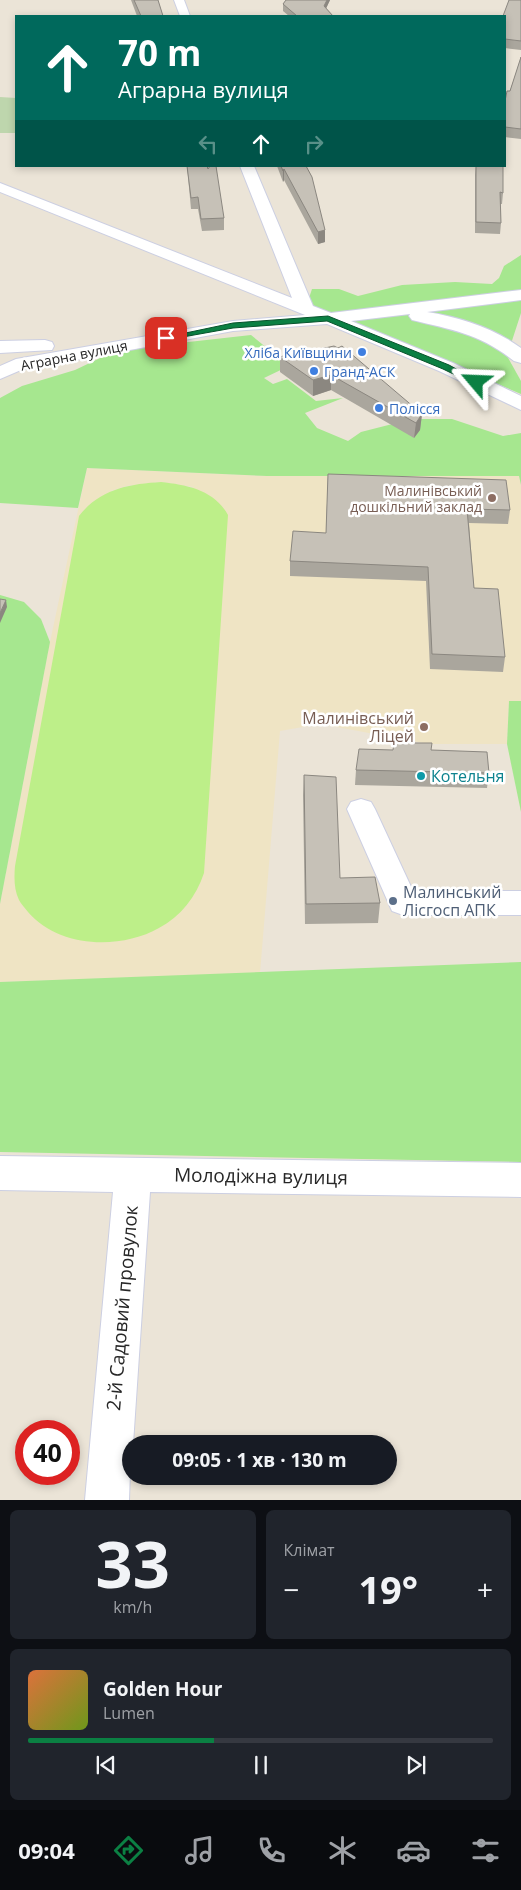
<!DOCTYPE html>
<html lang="uk">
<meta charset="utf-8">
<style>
:root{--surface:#171b24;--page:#20242c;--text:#f1f3f6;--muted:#9ea1a6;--line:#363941;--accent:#0b8043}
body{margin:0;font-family:"Open Sans",sans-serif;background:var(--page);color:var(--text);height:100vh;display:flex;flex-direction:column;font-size:19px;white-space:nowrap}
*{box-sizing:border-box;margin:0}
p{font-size:16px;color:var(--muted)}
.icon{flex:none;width:28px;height:28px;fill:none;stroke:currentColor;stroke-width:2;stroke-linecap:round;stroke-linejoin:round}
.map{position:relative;height:1500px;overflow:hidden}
.drawer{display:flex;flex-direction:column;gap:10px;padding:10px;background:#0d0f14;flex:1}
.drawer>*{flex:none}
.guide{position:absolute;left:15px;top:15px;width:491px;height:152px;border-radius:0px;box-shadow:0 2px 8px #0003;background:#00695c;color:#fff;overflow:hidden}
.speed{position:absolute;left:15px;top:1420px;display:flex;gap:10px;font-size:25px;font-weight:700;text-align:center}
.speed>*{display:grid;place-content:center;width:65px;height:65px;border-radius:50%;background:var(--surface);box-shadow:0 2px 8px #0003;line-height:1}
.speed .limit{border:8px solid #d22;background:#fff;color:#111}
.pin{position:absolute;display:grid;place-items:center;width:42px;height:42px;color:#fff;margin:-21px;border-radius:10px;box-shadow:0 2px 8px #0006}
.me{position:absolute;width:55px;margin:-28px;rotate:296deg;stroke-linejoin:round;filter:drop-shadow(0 0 4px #0008)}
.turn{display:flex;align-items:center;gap:18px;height:105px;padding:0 20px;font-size:22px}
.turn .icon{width:65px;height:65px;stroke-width:2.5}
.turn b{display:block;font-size:35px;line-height:42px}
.lanes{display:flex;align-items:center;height:48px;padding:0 20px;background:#0003;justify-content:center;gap:25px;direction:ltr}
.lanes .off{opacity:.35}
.big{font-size:38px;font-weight:700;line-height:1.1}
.drawer .card{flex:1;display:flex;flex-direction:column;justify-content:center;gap:8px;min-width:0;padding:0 18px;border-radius:8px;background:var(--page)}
.drawer .dial{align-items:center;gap:0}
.dial b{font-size:65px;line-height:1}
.song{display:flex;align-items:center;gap:15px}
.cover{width:60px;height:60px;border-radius:8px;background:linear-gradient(135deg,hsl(20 70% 55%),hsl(80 70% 35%))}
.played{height:5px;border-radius:2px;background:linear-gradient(90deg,var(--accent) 40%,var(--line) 40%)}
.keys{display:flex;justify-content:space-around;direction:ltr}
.heat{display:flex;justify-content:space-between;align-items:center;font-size:28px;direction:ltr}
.drawer .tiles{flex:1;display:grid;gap:10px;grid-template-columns:1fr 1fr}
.card:last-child{grid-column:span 2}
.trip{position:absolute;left:122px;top:1435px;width:275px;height:50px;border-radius:25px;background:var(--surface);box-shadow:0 2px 8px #0003;font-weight:700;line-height:50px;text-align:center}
.tab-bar{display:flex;height:80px;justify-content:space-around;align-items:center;background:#090b0e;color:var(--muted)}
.tab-bar .icon{width:35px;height:35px}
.tab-bar .on{color:var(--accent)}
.tab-bar b{font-size:22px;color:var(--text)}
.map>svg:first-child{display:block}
.education{fill:#efe4c4;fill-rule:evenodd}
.green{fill:#a6e78f}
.cemetery{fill:#bed6ad}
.pitch{fill:#bdef89}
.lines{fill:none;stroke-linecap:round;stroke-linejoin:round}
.minor-casing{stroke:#cccfe2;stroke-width:2}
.minor{fill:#fff;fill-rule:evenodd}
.wall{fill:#aaa69d}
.shaded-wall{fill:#8b8780}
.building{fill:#c6c1b7;stroke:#8b8780}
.route{fill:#0b8043;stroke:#07532c}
.shop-dot{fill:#3f7fe0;stroke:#fff;stroke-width:2}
.education-dot{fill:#8d6e63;stroke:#fff;stroke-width:2}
.culture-dot{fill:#0f9aa8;stroke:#fff;stroke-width:2}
.service-dot{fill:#5c6f8a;stroke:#fff;stroke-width:2}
.labels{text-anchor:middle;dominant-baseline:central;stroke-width:5;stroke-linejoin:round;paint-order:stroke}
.far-shop-label{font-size:14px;fill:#366cbe;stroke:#fff;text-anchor:start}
.far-street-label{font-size:14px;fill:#272727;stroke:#fff}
.far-education-label{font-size:14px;fill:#785e54;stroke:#fff;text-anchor:end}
.education-label{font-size:16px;fill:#785e54;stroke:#fff;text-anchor:end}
.culture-label{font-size:16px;fill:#0d838f;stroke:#fff;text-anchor:start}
.service-label{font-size:16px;fill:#4e5e75;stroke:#fff;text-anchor:start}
.near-street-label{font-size:19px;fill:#272727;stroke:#fff}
</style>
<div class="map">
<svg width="521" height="1500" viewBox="0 0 521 1500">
<rect width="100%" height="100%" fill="#ebe4d7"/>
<path class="education" d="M87 468 267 476H519L521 485V701H509L507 744H429L320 724 280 731 260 973 0 982V904L50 642ZM161 482 193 487 188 904 174 917 159 928 135 937 110 942 111 491 126 486Z"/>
<g class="green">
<polygon points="521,255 521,313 507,356 521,381 521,394 307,304 312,289 339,289 358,296 402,285 455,282 492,284 499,278 504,266"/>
<polygon points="251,335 289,366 264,378 273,384 287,379 316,401 343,398 305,413 317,428 348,441 361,432 412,419 452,419 503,436 521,433 521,485 519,476 267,476 87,468 78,508 0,503 0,398 22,386 75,370 117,350"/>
<polygon points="0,595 24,602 41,619 50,642 0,904"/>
<polygon points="509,701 521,701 521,812 507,744"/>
<polygon points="521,962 521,1162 0,1152 0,982"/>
</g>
<polygon class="cemetery" points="0,97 16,98 16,133 0,133"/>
<path class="pitch" d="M161 482C188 485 214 490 228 515L204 873C196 897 181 916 159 928 120 950 59 948 28 912 25 908 21 904 19 900 14 890 14 878 15 866L79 516C100 489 129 484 161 482Z"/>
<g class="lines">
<defs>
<g id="minor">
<polygon points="174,0 184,0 190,16 180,16"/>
<path d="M240 166H254L313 306 331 313 521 290V300L427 312C459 317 494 328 521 348V363L514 361C480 334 453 330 412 320L409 316 410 314 351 321 453 363 521 396V410L439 371 327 324 233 331 21 370 0 379V366L16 359 233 321 305 315 0 192V183L292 298Z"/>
<polygon points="45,340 52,342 54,346 52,350 0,353 0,341"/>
<polygon points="361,799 371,802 375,809 413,891 521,891 521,915 403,915 392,911 347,809 351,802"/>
<polygon points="0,1156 521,1163 521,1197 150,1192 133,1444 131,1444 129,1500 85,1500 113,1192 0,1190"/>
</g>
</defs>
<use href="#minor" class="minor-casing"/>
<use href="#minor" class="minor"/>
</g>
<g class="wall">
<polygon points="131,0 158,0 163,16 137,16"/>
<polygon points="286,0 330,0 326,8 333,16 289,16 283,11 283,4"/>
<polygon points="521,0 521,50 505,48 505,16"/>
<polygon points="521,57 521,139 505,137 505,101 510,91"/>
<polygon points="187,166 224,218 224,230 202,231 198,209 191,209"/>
<polygon points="277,166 306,166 325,242 318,244 284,180 283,182"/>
<polygon points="476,166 503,193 502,204 500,204 501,223 500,234 475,233 475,175"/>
<polygon points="306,348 422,414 420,430 414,438 331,390 313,396 280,372 280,357"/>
<polygon points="328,474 510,510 508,524 469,523 474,588 505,657 503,672 430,669 426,581 290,576 290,561 326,533"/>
<polygon points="431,750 489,773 487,788 355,785 356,770"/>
<polygon points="304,775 340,878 380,903 378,923 305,924 303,795"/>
</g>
<g class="shaded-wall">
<polygon points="327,0 330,0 324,13 324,6"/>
<polygon points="284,169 284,180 283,182 283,171"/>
<polygon points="325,230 325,242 318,244 318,232"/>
<polygon points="331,375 331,390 313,396 313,380"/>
<polygon points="422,414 420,430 414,438 416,423"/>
<polygon points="6,600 7,607 0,623 0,613"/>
</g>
<g class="building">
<polygon points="134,0 158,0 163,16 141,16"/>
<polygon points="286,0 327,0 324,6 333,16 297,16 283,4"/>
<polygon points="509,0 521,0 521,41 505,39 505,16 503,16"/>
<polygon points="521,57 521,129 505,127 505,101 507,91 510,91"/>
<polygon points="187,166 207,166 208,169 210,166 216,166 224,218 201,219 198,197 191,198"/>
<polygon points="281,166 306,166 312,177 325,230 318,232 284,169 283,171"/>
<polygon points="476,166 503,166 503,193 500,192 501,223 476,222"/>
<polygon points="334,346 338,348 342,346 422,414 416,423 331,375 313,380 280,357 306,348 311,351"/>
<polygon points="328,474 506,480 510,510 467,509 474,588 498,589 505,657 432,654 428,567 290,561 293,531 326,533"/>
<polygon points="0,599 6,600 0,613"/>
<polygon points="394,743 432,743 431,750 487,752 489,773 356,770 359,749 393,750"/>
<polygon points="304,775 336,777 340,878 375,877 380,903 306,904"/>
</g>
<polygon class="route" points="328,316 449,365 480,382 474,384 443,369 327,321 233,328 166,340 162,338 233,323"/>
<g class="shop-dot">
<circle cx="362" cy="352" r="5"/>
<circle cx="314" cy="371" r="5"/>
<circle cx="379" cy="408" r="5"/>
</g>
<g class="education-dot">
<circle cx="492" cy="498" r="5"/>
<circle cx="424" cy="727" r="5"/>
</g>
<circle class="culture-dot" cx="421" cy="776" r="5"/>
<circle class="service-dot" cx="393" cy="901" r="5"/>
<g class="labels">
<g class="far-shop-label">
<text x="352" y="352" text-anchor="end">Хліба Київщини</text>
<text x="324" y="371">Гранд-АСК</text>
<text x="389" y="408">Полісся</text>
</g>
<g class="far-street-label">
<text transform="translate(74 355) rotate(-11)">Аграрна вулиця</text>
</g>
<g class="far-education-label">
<text x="482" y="490">Малинівський<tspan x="482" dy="16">дошкільний заклад</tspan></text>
</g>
<g class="education-label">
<text x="414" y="718">Малинівський<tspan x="414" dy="18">Ліцей</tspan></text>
</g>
<g class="culture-label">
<text x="431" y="776">Котельня</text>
</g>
<g class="service-label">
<text x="403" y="892">Малинський<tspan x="403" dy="18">Лісгосп АПК</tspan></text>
</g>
<g class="near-street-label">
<text transform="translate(261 1176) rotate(1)">Молодіжна вулиця</text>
<text transform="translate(122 1308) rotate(-85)">2-й Садовий провулок</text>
</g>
</g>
</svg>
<div class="speed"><div class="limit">40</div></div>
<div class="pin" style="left:166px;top:338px;background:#d93025"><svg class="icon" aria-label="arrive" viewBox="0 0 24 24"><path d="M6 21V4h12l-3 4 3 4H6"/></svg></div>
<svg class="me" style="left:476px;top:382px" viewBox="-20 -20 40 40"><path d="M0-17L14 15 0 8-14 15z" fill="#0b8043" stroke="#fff" stroke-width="4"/></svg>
<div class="trip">09:05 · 1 хв · 130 m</div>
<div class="guide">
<div class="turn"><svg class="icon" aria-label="ahead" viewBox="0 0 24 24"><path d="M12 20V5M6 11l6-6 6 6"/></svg><div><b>70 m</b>Аграрна вулиця</div></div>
<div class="lanes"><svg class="icon off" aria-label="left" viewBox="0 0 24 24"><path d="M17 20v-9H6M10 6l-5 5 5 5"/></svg><svg class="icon" aria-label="ahead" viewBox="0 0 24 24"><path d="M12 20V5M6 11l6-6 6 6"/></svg><svg class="icon off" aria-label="right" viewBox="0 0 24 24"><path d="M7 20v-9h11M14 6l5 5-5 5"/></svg></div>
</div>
</div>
<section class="drawer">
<div class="tiles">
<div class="card dial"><b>33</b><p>km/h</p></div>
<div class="card"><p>Клімат</p>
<div class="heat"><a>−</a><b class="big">19°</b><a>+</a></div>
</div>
<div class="card">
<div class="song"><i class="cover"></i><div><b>Golden Hour</b><p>Lumen</p></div></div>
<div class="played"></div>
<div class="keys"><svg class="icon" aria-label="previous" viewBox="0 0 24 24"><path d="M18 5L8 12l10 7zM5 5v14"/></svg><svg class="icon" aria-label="pause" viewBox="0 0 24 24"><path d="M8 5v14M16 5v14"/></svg><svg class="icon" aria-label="next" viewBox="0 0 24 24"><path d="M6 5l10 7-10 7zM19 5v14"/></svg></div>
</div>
</div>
</section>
<nav class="tab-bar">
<b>09:04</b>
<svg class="icon on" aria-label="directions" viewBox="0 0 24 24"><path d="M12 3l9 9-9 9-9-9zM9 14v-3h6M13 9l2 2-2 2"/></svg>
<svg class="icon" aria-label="music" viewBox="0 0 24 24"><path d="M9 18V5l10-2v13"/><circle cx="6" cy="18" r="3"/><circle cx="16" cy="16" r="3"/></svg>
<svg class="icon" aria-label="phone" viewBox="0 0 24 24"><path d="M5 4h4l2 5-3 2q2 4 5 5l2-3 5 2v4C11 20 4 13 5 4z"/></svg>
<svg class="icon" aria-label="climate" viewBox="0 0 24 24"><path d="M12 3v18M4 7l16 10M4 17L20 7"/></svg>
<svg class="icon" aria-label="car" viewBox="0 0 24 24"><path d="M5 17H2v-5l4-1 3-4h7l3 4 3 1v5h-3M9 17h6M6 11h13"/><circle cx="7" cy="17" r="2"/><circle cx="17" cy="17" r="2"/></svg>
<svg class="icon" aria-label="filters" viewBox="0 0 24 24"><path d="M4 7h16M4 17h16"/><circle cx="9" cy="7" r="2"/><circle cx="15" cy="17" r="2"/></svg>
</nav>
